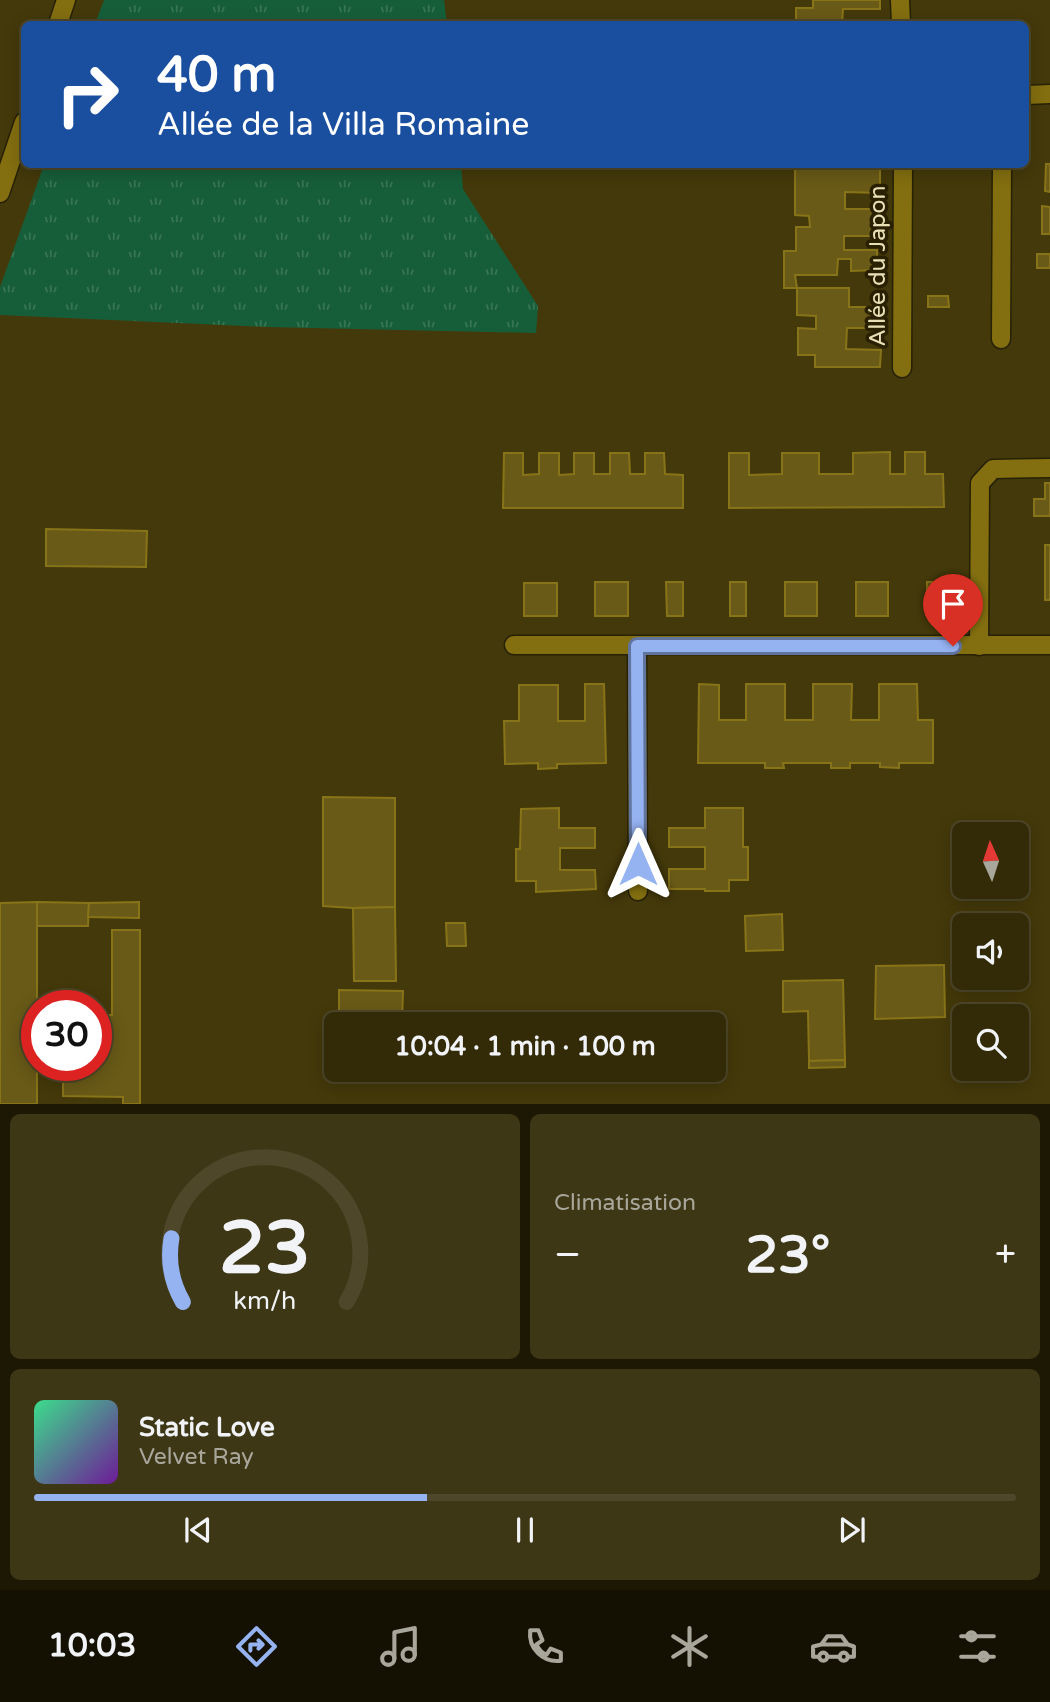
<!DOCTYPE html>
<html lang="fr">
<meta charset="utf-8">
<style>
:root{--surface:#332b08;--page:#3e3716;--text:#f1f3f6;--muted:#a9a79c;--line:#4e4729;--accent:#95b2f1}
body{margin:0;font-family:"Varela Round",sans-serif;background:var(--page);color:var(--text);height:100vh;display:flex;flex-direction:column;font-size:26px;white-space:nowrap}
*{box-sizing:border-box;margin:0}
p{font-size:23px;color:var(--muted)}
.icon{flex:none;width:38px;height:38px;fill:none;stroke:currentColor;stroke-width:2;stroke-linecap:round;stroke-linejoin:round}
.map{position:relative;height:1104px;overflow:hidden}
.sheet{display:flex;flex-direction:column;gap:10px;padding:10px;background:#1c1804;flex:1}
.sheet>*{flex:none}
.top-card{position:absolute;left:21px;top:21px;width:1008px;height:147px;border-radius:10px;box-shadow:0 4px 18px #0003,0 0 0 2px var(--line);background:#1a4fa0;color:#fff;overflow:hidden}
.needle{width:46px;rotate:357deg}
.tools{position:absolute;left:952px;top:822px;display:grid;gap:14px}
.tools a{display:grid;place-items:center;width:77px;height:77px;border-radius:10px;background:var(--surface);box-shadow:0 4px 18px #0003,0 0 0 2px var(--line);font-size:35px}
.speed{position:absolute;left:21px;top:990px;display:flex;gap:14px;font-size:35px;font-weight:700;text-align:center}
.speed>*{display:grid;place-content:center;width:91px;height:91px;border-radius:50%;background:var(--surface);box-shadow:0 4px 18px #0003,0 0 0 2px var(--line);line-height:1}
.speed .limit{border:10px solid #d22;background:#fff;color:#111}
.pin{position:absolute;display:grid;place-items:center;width:60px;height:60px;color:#fff;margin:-72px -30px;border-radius:50% 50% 50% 0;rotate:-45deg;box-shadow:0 0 7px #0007}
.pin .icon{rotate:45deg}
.me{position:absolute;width:77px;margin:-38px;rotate:0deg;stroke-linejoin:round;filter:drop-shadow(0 0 5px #0008)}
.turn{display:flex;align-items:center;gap:24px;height:147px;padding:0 21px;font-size:32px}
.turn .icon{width:91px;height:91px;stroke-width:2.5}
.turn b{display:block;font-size:49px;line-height:60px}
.big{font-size:52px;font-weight:700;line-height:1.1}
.sheet .tile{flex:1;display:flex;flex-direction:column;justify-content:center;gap:10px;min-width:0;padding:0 24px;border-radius:10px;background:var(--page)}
.sheet .dial{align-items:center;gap:0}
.dial svg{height:182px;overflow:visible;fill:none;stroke:var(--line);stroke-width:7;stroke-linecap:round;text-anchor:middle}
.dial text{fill:var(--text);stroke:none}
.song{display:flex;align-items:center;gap:21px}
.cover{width:84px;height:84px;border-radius:10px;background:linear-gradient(135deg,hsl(150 70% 55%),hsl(280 70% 35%))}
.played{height:7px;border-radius:4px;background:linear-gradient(90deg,var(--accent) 40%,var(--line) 40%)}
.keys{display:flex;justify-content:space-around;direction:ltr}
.heat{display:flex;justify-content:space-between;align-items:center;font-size:38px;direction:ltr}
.sheet .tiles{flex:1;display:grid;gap:10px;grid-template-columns:1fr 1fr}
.tile:last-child{grid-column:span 2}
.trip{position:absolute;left:324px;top:1012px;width:402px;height:70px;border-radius:10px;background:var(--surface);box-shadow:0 4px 18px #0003,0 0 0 2px var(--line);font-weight:700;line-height:70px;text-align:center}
.menu{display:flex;height:112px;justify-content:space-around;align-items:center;background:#141103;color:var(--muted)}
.menu .icon{width:49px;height:49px}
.menu .selected{color:var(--accent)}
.menu b{font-size:32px;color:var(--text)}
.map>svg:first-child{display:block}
.grass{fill:url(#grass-tufts)}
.building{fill:#695a17;stroke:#887418;stroke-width:2}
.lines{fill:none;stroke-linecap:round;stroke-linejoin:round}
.service-casing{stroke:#272106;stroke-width:21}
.minor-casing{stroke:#272106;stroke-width:21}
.service{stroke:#836f10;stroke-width:18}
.minor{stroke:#836f10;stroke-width:18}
.route-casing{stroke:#61749d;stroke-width:18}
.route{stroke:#95b2f1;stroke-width:12}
.labels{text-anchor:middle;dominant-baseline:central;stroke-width:7;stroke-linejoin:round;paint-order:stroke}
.street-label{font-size:23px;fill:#e9dfb7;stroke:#292000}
</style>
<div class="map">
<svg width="1050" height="1104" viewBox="0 0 1050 1104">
<defs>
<pattern id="grass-tufts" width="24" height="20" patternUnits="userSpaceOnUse" patternTransform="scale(1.75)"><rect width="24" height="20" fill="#165e39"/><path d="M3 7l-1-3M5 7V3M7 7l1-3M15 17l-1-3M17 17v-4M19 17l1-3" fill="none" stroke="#387553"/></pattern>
</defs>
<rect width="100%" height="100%" fill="#44390a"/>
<g class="grass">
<polygon points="104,0 444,0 447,24 95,24"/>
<polygon points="461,165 463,189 538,306 536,333 268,327 0,315 0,287 44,165"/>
</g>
<g class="building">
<polygon points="813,0 880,0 880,9 843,9 842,24 796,24 796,8 813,8"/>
<polygon points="815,164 880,164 880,193 845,192 845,209 879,209 878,236 844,236 844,250 877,250 877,270 851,271 851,259 838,259 837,275 795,275 797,288 784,288 784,251 796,251 796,227 810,227 809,216 795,215 795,168 815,169"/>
<polygon points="1046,164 1050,164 1050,192 1045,191"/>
<polygon points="1042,206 1050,207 1050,234 1042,234"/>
<rect x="1037" y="254" width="13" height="14"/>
<polygon points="797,288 849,288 849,307 885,307 885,328 847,328 846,349 881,350 880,367 815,367 815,355 798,355 798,328 816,329 816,316 797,315"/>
<polygon points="928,296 948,296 949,307 928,307"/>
<polygon points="890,452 890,474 905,474 905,452 925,452 925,474 943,474 944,507 729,508 729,453 749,453 749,475 782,474 782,453 819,453 819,474 853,474 853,453"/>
<polygon points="504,453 523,453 523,475 539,474 539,453 559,453 559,475 574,474 574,453 594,453 594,474 610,474 610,453 629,453 630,474 645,474 645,453 664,453 665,474 683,475 683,508 503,508"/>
<polygon points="1045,483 1050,483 1050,516 1034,516 1034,499 1045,499"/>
<polygon points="46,529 147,531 146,567 46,566"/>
<rect x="1045" y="545" width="5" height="55"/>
<rect x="595" y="582" width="33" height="34"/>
<polygon points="666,582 683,582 683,616 667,616"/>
<rect x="730" y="582" width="16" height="34"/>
<rect x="785" y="582" width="32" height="34"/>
<rect x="856" y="582" width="32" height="34"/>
<polygon points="927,582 943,582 943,616 927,615"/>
<rect x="524" y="583" width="33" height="33"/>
<polygon points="585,684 604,684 606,763 557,764 557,768 538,769 538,763 505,764 504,721 519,721 519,685 558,685 558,721 585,721"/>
<polygon points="699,684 719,685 719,720 746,720 746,684 785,684 785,720 813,720 813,684 852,684 851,720 879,720 879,684 917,684 918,720 933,720 933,763 899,763 899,768 880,767 880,763 850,763 850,768 831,768 831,763 783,763 784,768 765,768 765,763 698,763"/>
<polygon points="323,797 395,798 395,907 353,908 323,906"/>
<polygon points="559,808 559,828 595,828 595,848 560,848 560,870 595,870 596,889 536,892 536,881 516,881 516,849 520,849 521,809"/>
<polygon points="705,808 743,808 743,847 748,847 748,880 729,880 729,891 705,891 705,889 669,889 669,869 705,869 705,847 669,847 669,828 705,828"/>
<polygon points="37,902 89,903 88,926 37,926"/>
<polygon points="37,902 37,1104 0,1104 0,903"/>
<polygon points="139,902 139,918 88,917 89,903"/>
<polygon points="395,907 396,981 354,981 353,908"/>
<polygon points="782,914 783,950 746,951 745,916"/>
<polygon points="446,923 465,923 466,946 447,946"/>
<polygon points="112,930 140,930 140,1104 123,1104 123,1097 63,1096 63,1066 96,1066 96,1015 112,1015"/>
<polygon points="944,965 945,1017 875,1019 876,966"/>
<polygon points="843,980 845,1060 809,1061 808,1011 783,1012 783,981"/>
<polygon points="339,990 403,991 402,1024 339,1024"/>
<polygon points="845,1060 845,1067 809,1068 809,1061"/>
</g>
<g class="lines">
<defs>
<g id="service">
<polyline points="1001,339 1002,164"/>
<polyline points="979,646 980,483 993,469 1050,468"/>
</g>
<g id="minor">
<polyline points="900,0 901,24"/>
<polyline points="58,24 66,0"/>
<polyline points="1026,95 1050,94"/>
<polyline points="0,193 24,122"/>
<polyline points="902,368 903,164"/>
<polyline points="514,645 1050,645"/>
<polyline points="637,646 638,891"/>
</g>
</defs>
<use href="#service" class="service-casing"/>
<use href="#minor" class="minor-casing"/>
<use href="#service" class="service"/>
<use href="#minor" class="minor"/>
</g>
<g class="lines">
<defs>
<polyline id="route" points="638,864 637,646 953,646"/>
</defs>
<use href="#route" class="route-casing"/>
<use href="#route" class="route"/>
</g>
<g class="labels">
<g class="street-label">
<text transform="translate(878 266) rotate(-90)">Allée du Japon</text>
</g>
</g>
</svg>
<div class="tools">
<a><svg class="needle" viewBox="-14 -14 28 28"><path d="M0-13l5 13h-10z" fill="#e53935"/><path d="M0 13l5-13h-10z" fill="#a9a79c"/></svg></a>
<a><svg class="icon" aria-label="sound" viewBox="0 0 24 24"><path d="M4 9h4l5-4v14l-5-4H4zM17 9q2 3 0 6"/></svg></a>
<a><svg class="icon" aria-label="search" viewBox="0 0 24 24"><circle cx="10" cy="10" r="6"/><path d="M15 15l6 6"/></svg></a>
</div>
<div class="speed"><div class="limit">30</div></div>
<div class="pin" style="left:953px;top:646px;background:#d93025"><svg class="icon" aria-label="arrive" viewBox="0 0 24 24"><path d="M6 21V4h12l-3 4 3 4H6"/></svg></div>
<svg class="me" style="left:638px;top:864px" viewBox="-20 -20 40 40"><path d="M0-17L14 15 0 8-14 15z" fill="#95b2f1" stroke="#fff" stroke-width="4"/></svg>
<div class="trip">10:04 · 1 min · 100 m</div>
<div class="top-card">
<div class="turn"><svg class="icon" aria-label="right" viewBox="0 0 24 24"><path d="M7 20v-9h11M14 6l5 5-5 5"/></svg><div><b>40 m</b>Allée de la Villa Romaine</div></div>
</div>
</div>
<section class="sheet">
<div class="tiles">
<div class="tile dial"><svg viewBox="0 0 100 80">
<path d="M14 69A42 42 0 1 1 86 69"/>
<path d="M14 69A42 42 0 0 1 9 41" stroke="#95b2f1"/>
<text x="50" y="56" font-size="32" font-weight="700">23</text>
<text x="50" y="72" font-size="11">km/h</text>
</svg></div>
<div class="tile"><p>Climatisation</p>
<div class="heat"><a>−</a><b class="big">23°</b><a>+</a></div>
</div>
<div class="tile">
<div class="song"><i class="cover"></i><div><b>Static Love</b><p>Velvet Ray</p></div></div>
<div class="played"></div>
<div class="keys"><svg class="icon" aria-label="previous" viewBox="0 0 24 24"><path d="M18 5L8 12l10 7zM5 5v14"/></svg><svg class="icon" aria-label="pause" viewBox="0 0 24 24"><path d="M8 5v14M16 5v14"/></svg><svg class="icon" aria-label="next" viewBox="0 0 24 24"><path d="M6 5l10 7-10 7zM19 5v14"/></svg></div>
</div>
</div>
</section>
<nav class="menu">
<b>10:03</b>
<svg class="icon selected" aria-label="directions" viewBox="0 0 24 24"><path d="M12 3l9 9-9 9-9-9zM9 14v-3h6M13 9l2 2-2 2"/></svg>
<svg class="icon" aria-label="music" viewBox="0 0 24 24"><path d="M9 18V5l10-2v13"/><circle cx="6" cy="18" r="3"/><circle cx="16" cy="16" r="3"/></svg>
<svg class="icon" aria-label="phone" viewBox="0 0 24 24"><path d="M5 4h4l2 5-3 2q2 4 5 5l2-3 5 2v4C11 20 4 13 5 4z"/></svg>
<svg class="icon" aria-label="climate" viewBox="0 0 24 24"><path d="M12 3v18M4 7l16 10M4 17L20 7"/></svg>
<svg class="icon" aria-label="car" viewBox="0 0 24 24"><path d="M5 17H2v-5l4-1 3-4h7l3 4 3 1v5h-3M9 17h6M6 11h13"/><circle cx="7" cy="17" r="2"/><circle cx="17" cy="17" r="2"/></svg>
<svg class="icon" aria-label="filters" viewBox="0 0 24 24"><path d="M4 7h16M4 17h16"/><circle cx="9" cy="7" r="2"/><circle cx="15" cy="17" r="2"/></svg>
</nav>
